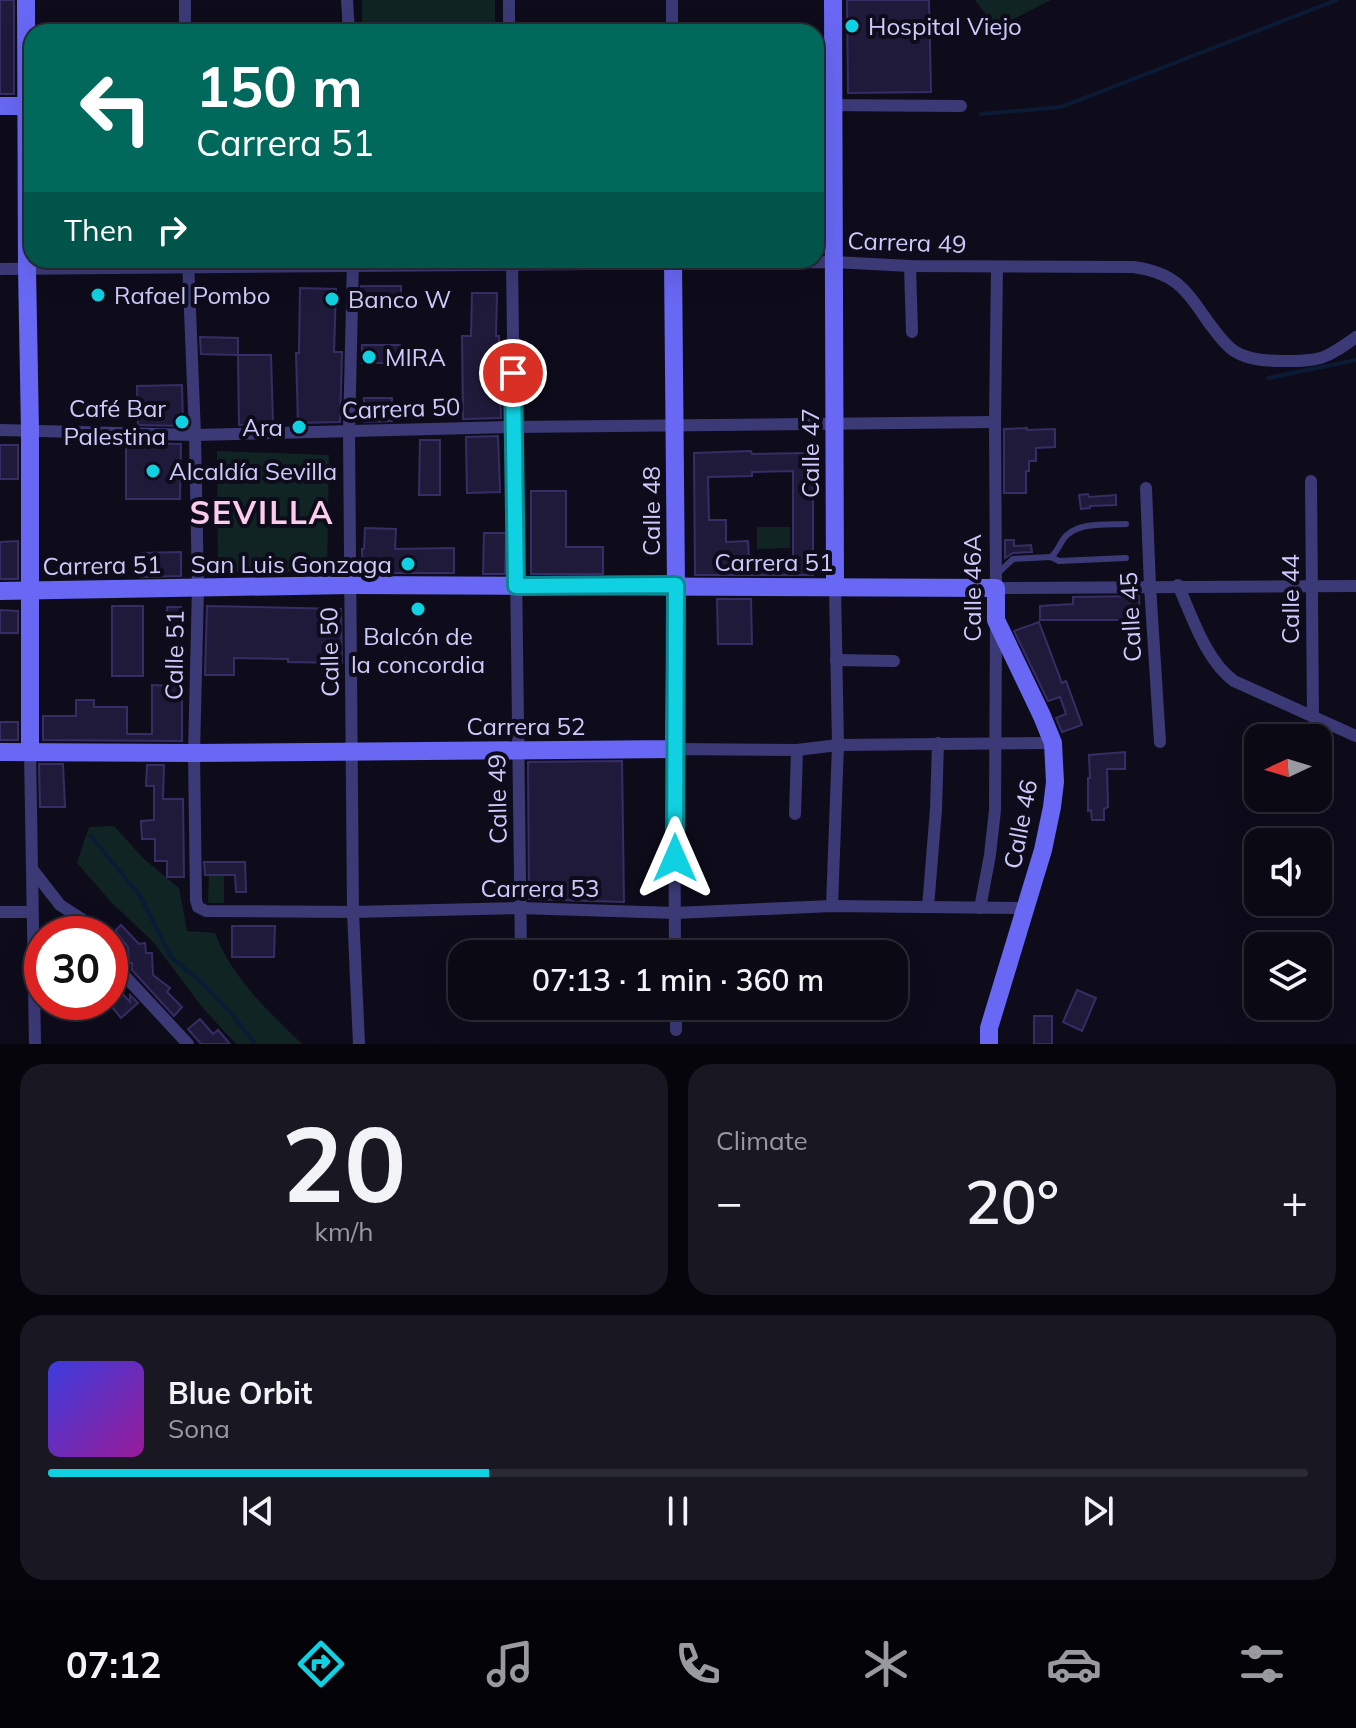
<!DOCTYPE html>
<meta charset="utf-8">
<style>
:root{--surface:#0a0914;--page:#181722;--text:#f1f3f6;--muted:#999aa0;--line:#2a2a34;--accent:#10d1e1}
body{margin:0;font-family:Mulish,sans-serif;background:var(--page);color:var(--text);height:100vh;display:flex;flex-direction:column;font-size:30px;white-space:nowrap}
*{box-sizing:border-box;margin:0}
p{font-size:26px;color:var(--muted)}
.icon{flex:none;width:44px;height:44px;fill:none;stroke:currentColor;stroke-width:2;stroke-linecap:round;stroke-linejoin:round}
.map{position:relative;height:1044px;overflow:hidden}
.drawer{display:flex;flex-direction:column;gap:20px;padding:20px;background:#06050b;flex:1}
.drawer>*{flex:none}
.banner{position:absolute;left:24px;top:24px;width:800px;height:244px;border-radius:24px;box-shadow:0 8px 32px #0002,0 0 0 2px var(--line);background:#00695c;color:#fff;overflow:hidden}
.needle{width:52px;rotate:266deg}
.tools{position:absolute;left:1244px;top:724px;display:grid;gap:16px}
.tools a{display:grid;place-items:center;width:88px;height:88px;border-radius:16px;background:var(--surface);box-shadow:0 8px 32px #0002,0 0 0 2px var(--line);font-size:40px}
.speed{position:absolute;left:24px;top:916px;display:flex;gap:16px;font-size:40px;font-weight:700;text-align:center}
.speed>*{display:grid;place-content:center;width:104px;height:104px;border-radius:50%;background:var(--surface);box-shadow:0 8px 32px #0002,0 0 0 2px var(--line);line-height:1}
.speed .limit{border:12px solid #d22;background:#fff;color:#111}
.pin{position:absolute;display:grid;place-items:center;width:68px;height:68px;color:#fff;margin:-34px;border:4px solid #fff;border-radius:50%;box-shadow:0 2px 8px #0007}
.me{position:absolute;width:88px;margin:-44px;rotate:0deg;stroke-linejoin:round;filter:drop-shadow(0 0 6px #0008)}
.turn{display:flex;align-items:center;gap:28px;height:168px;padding:0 40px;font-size:36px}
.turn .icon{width:104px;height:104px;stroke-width:2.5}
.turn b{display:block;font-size:56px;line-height:68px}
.then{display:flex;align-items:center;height:76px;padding:0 40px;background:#0003;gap:16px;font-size:30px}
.big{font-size:60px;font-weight:600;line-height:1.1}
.drawer .widget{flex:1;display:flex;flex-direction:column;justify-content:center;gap:12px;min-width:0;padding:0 28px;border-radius:24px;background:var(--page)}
.drawer .dial{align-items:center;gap:0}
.dial b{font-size:104px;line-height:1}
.song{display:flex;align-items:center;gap:24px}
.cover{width:96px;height:96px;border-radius:12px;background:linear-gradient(135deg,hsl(240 70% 55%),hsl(300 70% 35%))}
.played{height:8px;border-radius:4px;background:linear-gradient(90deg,var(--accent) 35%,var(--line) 35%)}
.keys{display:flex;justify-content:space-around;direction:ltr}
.heat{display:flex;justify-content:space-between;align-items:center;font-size:44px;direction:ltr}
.drawer .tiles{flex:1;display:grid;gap:20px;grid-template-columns:1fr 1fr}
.widget:last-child{grid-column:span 2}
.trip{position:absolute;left:448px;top:940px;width:460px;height:80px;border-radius:24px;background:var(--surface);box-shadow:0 8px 32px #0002,0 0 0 2px var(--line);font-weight:600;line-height:80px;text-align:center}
.tab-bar{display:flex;height:128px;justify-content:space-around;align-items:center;background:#040408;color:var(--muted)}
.tab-bar .icon{width:56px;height:56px}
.tab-bar .active{color:var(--accent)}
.tab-bar b{font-size:36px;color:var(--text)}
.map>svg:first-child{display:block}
.green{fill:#102423}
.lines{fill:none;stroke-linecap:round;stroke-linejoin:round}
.stream{stroke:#0b1b35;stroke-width:4}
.building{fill:#1f1a3a;stroke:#372d65;stroke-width:2;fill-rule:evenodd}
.lane{stroke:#3b3a77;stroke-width:6}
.street{stroke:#3b3a77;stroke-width:12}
.secondary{stroke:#6868f4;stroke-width:18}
.route-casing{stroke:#0a8892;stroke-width:20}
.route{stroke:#10d1e1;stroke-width:14}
.poi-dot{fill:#10d1e1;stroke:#0e0c1b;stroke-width:3}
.labels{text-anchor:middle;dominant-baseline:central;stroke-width:8;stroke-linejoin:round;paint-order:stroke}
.poi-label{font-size:24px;fill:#cecafb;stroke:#0e0c1b;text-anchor:start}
.street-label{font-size:24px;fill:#cecafb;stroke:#0e0c1b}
.district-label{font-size:32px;font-weight:bold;letter-spacing:2px;fill:#fbcceb;stroke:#0e0c1b}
</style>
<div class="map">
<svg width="1356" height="1044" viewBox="0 0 1356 1044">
<rect width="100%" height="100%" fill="#0e0c1b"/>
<g class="green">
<rect x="362" y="0" width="133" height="32"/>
<polygon points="975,0 1051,0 996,28"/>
<polygon points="217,451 329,455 327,572 218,572"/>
<polygon points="757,527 790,527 790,548 757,549"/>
<path d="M114 826 144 859 179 888 187 931 215 933C232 978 268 1011 302 1044H236L202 1007 154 943 111 902 77 863 89 827Z"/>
<polygon points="209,876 224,876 224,903 208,903"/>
</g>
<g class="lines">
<g class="stream">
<polyline points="981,114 1061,107 1337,0"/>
<polyline points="1268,378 1356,360"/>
<polyline points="91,836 140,896 171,957 203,984 232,1014 255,1044"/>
</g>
</g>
<g class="building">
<rect x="0" y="0" width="14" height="94"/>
<polygon points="847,0 929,0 931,92 848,93"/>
<rect x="361" y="286" width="40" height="18"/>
<polygon points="300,288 336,289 334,352 342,352 340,422 298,423 296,353 299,353"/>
<polygon points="472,293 497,293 496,336 499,336 501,418 463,419 462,336 471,336"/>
<polygon points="200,337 238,338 238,355 201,354"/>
<rect x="362" y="345" width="38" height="18"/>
<polygon points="238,355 271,355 273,424 239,425"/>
<polygon points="182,385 183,426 138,425 137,386"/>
<polygon points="364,398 392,398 392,421 364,422"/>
<polygon points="1027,428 1027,430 1055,429 1055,447 1036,448 1036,461 1029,461 1029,471 1026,471 1026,493 1004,493 1004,429"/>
<polygon points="498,436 500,492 467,493 466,437"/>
<polygon points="420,440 440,440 440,495 419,495"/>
<polygon points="126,443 181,444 180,499 126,499"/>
<rect x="0" y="445" width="18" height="34"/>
<path d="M751 451 752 454 813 453V575H695L694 453ZM793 471V560H749L748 541 726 542V520H709L708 477 752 476V472Z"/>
<polygon points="531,491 566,491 566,547 603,547 603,574 531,574"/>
<polygon points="1088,494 1089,497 1116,495 1116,505 1090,506 1090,508 1081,509 1079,495"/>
<polygon points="365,528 396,529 395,549 454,548 454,573 362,573 362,549 364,549"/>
<polygon points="484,533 506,533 505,574 483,574"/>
<polygon points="1005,540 1014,540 1014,546 1031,545 1032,552 1013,553 1005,558"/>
<polygon points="18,541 18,579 0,579 0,542"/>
<polygon points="181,552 181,576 141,577 141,553"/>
<polygon points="1139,596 1140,623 1125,624 1124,620 1040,620 1040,606 1073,604 1073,597"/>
<polygon points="717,599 751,599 752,644 718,644"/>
<rect x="112" y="606" width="31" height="70"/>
<polygon points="207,606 341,609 342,663 288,662 288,659 234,658 234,675 205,675"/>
<polygon points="167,607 181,607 180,637 166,637"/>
<polygon points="0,610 18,611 18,633 0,633"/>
<polygon points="1039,622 1062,683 1066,681 1082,725 1062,732 1056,718 1066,714 1060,697 1048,701 1014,631"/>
<polygon points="171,683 182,683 182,741 43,740 43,716 76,716 76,700 94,700 94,707 127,707 127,734 152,734 152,685 171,686"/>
<rect x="0" y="722" width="18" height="18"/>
<polygon points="1125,752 1125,769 1107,769 1108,807 1104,809 1104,820 1092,820 1091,810 1088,811 1088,778 1090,778 1089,755"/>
<polygon points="622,761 624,902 529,899 528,762"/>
<polygon points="39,764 63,764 65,807 40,807"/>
<polygon points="147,765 164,765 163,799 183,799 184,877 167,877 167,861 155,861 155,839 142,839 141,821 154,820 154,786 146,786"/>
<polygon points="204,862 245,862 246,892 236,892 235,875 205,875"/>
<polygon points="121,925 139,944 145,943 146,953 152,953 153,975 170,988 167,992 182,1007 174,1016 132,970 132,963 129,963 128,947 115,931"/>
<polygon points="232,926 275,926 274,957 232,957"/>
<polygon points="1077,990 1096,998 1082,1031 1063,1022"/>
<polygon points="120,991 130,1002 130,995 138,1003 121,1018 108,1002 110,1002 110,999"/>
<rect x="1034" y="1016" width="18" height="28"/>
<polygon points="200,1019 213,1034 218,1030 230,1044 201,1044 188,1029"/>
</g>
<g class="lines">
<g class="lane">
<path d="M1051 557C1060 549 1060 541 1067 535 1081 522 1108 525 1126 524"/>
<polyline points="998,573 1013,559 1051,557 1059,561 1126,558"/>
</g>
<g class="street">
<polyline points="185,0 185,32"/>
<polyline points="347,0 349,32"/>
<polyline points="672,0 672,32"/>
<polyline points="509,32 509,0"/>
<polyline points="816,105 961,106"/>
<polyline points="188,260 195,435 198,588 194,753 196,900 198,907 206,911 353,912 520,908 675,913 832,906 1026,908"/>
<polyline points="353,260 349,432 353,912 359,1044"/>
<polyline points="512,260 521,954"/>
<polyline points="910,266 912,332"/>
<polyline points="997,267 995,422 996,588 1356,586"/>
<path d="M0 269 834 262 910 266 1133 267C1175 272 1186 290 1209 323 1216 332 1224 344 1234 351 1248 360 1266 361 1282 361 1321 361 1324 360 1356 337"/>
<polyline points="0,430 195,435 514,427 995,422"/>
<polyline points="1311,481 1313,717"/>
<polyline points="1146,488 1150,586 1160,742"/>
<path d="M1178 585C1192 616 1206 661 1234 681L1356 736"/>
<polyline points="836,660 894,661"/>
<polyline points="30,752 35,1044"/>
<polyline points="795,814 797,750"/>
<polyline points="32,869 60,905 105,934"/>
<polyline points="832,906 838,745 835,587"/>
<polyline points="928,907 936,809 938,743"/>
<polyline points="980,908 990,855 995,810 996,625"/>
<polyline points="0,912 32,912"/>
<polyline points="110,938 123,974 188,1044"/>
<polyline points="675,954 674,749 797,750 838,745 1053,743"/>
<polyline points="676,1006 676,1030"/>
</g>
<g class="secondary">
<polyline points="26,0 27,269 30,430 30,752"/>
<polyline points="833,0 835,587"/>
<polyline points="0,106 32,106"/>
<polyline points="0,591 350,585 996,588 996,620 1042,716 1053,743 1055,782 1052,807 1043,850 989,1028 989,1044"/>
<polyline points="0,752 194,753 674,749 676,585 673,260"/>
</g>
</g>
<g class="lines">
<defs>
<polyline id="route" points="513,373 516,586 676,585 675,858"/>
</defs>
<use href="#route" class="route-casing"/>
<use href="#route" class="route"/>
</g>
<g class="poi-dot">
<circle cx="852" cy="26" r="8"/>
<circle cx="98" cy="295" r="8"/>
<circle cx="332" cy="299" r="8"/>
<circle cx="369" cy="357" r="8"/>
<circle cx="182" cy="422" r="8"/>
<circle cx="299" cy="427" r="8"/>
<circle cx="153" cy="471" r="8"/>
<circle cx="408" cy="564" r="8"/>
<circle cx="418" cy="609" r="8"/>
</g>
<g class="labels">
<g class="poi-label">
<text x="868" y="26">Hospital Viejo</text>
<text x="114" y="295">Rafael Pombo</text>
<text x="348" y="299">Banco W</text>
<text x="385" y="357">MIRA</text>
<text x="166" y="408" text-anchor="end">Café Bar<tspan x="166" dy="28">Palestina</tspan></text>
<text x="283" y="427" text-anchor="end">Ara</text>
<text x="169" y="471">Alcaldía Sevilla</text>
<text x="392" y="564" text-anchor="end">San Luis Gonzaga</text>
<text x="418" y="636" text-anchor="middle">Balcón de<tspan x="418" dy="28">la concordia</tspan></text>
</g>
<g class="street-label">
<text transform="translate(907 242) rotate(2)">Carrera 49</text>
<text transform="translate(401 408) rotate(-2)">Carrera 50</text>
<text transform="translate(810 453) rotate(-90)">Calle 47</text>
<text transform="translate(651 511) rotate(-90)">Calle 48</text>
<text x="774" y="562">Carrera 51</text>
<text transform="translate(102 565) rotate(-1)">Carrera 51</text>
<text transform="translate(972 588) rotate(-90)">Calle 46A</text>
<text transform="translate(1290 599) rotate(-90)">Calle 44</text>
<text transform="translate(1130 617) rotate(-93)">Calle 45</text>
<text transform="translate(329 652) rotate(-91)">Calle 50</text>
<text transform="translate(174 655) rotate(-89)">Calle 51</text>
<text x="526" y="726">Carrera 52</text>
<text transform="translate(497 799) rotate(-91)">Calle 49</text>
<text transform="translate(1020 824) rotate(-79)">Calle 46</text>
<text x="540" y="888">Carrera 53</text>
</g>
<g class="district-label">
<text x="262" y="512">SEVILLA</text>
</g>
</g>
</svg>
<div class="tools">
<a><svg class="needle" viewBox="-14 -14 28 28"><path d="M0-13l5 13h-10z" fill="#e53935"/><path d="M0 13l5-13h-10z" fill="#999aa0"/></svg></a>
<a><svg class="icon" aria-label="sound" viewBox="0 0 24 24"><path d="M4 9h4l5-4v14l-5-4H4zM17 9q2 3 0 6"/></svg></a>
<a><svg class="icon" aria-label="layers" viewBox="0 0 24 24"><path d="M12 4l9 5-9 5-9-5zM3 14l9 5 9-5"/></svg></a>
</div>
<div class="speed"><div class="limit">30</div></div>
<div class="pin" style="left:513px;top:373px;background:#d93025"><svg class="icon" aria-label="arrive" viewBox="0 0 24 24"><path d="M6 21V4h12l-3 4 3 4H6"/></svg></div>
<svg class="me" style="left:675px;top:858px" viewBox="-20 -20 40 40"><path d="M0-17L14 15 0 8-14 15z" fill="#10d1e1" stroke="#fff" stroke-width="4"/></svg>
<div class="trip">07:13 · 1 min · 360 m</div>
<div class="banner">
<div class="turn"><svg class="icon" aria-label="left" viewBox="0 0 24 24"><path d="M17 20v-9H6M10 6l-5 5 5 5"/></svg><div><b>150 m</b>Carrera 51</div></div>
<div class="then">Then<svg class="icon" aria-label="right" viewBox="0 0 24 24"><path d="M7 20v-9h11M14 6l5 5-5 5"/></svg></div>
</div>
</div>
<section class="drawer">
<div class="tiles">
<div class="widget dial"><b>20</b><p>km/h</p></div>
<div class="widget"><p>Climate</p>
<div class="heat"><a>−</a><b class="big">20°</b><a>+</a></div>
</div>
<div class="widget">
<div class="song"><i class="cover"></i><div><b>Blue Orbit</b><p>Sona</p></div></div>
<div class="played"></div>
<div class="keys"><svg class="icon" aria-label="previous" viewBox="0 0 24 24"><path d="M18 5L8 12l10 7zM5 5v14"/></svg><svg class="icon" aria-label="pause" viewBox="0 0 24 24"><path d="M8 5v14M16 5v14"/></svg><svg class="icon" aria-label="next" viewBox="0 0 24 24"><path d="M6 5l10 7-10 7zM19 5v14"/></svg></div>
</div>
</div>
</section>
<nav class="tab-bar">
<b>07:12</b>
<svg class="icon active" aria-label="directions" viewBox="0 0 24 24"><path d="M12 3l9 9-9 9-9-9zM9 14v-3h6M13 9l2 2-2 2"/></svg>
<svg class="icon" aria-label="music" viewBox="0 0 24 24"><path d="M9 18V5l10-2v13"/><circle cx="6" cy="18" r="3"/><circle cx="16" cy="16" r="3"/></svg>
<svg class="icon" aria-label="phone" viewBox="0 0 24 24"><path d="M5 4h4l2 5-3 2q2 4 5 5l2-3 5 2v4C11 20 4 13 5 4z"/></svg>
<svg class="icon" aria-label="climate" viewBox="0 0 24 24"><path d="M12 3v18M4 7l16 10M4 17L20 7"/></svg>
<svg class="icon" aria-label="car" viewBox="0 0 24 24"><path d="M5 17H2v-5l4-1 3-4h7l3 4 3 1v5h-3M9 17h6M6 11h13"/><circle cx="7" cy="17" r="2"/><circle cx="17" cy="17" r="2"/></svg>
<svg class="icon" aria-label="filters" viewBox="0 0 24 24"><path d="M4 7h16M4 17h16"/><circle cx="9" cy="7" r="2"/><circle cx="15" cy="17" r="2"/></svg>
</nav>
